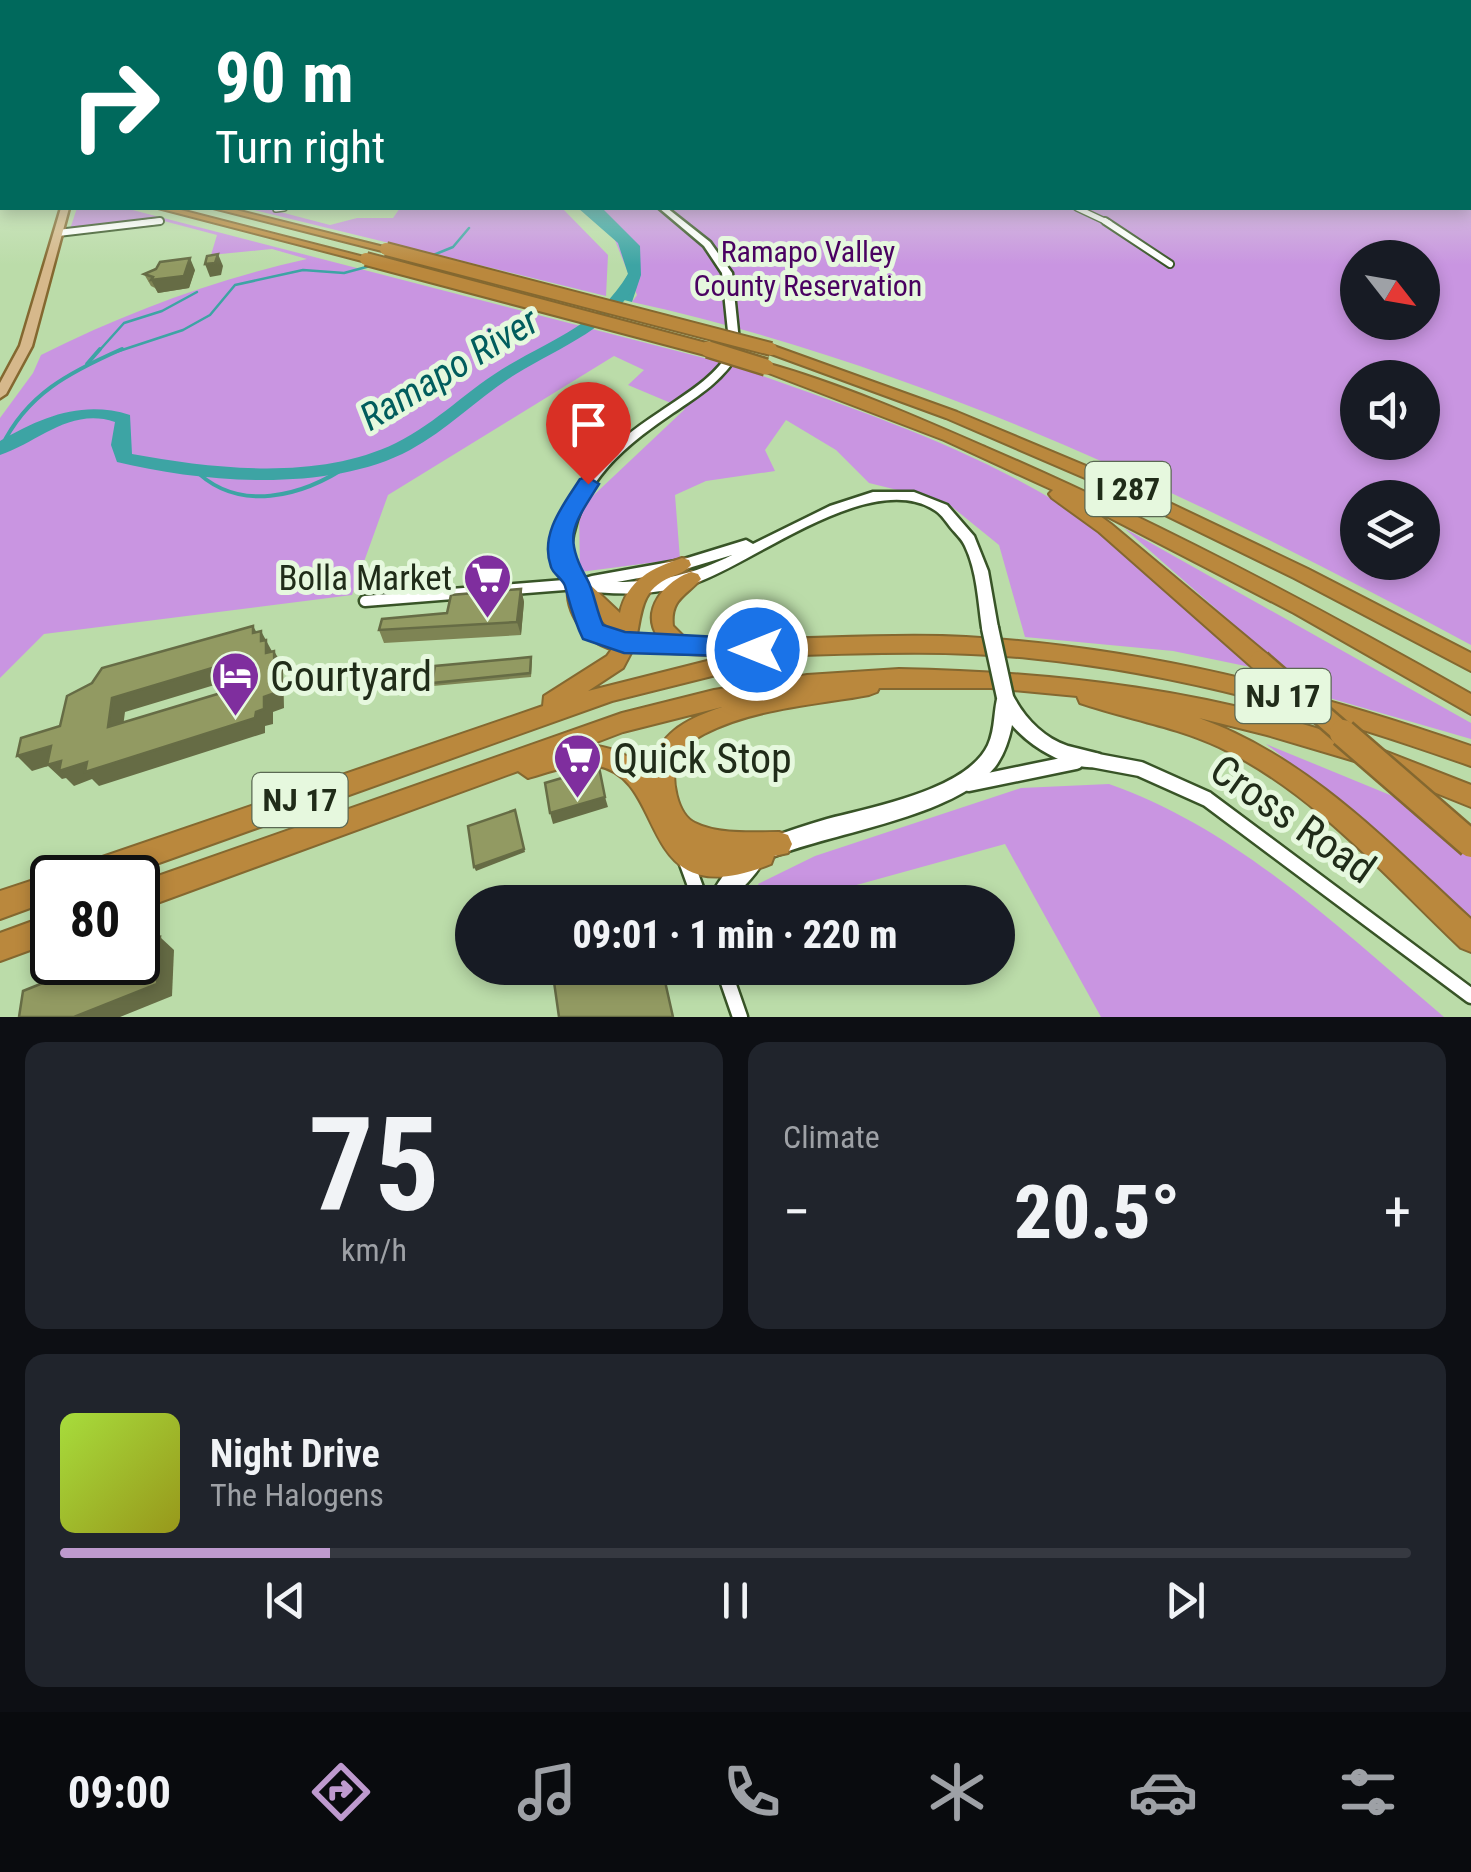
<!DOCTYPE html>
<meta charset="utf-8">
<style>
:root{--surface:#171b24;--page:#20242c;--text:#f1f3f6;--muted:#9ea1a6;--line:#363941;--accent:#be9ace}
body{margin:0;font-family:"Roboto Condensed",sans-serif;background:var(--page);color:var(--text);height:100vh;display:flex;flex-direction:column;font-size:38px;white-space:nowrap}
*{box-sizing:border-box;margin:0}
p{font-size:32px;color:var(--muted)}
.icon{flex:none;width:55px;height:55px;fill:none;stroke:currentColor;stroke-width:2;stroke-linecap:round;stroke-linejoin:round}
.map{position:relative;height:1017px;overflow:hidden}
.side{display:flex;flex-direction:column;gap:25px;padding:25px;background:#0d0f14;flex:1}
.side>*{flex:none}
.hud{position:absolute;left:0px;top:0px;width:1472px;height:210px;box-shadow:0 5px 15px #0003;background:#00695c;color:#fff;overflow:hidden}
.needle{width:65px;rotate:121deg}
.tools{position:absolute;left:1340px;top:240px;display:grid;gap:20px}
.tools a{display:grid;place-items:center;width:100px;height:100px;border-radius:50%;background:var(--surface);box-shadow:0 5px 15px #0003;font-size:50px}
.speed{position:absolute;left:30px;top:855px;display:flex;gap:20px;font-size:50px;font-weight:700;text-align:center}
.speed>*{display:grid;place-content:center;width:130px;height:130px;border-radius:50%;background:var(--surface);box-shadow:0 5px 15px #0003;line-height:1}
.speed .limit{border:5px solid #111;border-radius:15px;background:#fff;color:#111}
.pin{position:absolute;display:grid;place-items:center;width:85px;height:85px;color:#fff;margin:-102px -42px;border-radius:50% 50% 50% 0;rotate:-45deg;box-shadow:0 0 10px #0007}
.pin .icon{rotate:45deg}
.me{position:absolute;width:110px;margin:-55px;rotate:270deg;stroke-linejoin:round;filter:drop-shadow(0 0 8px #0008)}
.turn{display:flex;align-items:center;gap:35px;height:210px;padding:0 50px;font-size:45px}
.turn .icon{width:130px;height:130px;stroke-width:2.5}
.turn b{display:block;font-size:70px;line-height:85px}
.big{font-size:75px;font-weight:800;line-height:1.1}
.side .tile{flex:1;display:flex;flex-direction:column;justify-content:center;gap:15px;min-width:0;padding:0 35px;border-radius:20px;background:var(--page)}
.side .dial{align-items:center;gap:0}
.dial b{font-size:130px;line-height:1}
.song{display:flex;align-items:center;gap:30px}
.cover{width:120px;height:120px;border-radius:15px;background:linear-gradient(135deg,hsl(80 70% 55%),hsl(60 70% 35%))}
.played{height:10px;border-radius:5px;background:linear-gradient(90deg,var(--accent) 20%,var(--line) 20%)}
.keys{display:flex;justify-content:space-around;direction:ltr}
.heat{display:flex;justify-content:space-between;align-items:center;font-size:55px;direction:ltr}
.side .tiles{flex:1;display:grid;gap:25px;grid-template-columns:1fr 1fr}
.tile:last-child{grid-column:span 2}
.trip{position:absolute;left:455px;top:885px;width:560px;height:100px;border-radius:50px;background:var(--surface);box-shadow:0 5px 15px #0003;font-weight:800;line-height:100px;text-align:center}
.dock{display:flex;height:160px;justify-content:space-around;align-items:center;background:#090b0e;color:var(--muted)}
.dock .icon{width:70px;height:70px}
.dock .current{color:var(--accent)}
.dock b{font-size:45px;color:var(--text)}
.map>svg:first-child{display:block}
.green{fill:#c995e1;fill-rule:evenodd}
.water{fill:#3da4a4}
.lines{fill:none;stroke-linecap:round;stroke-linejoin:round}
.stream-far1{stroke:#3da4a4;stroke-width:2.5}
.stream{stroke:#3da4a4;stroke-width:4}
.river{fill:#3da4a4;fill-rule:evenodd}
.street-far3-casing{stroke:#385427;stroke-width:8}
.street-far2-casing{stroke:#385427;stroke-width:10}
.street-far1-casing{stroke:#385427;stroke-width:15}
.street-casing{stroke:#385427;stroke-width:19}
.secondary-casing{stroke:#385427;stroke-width:5}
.primary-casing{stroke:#846830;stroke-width:5}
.highway-casing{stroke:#846830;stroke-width:4}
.street-far3{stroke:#fff;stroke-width:5}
.street-far2{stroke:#fff;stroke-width:6}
.street-far1{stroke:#fff;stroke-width:10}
.street{stroke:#fff;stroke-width:14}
.secondary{fill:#fff;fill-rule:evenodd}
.primary{fill:#d6b88b;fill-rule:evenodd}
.highway{fill:#ba883d;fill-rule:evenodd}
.secondary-bridge-casing{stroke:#385427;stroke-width:21;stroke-linecap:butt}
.highway-bridge-far3-casing{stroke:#846830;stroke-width:16;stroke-linecap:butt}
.highway-bridge-far2-casing{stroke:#846830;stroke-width:20;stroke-linecap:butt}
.highway-bridge-far1-casing{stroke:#846830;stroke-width:25;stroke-linecap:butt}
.highway-bridge-casing{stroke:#846830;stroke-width:31;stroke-linecap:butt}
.secondary-bridge{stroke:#fff;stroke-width:16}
.highway-bridge-far3{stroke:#ba883d;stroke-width:12}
.highway-bridge-far2{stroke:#ba883d;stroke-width:15}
.highway-bridge-far1{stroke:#ba883d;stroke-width:20}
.highway-bridge{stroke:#ba883d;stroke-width:26}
.wall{fill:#7e8454}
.shaded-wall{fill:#666c45}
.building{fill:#929a62;stroke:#666c45;stroke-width:2.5;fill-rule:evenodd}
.route{fill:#1a73e8;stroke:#114b97;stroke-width:2.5}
.labels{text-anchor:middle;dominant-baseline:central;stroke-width:10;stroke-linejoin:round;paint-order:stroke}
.far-park-label{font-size:30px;fill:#4a0261;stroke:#e6f8de}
.shield{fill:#e6f8de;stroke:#5b6954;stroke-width:2.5}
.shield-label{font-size:32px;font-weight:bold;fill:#202c19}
.poi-label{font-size:35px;fill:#202c19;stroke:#e6f8de;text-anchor:end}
.water-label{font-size:38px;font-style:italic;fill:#005d5d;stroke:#e6f8de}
.near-poi-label{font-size:42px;fill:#202c19;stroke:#e6f8de;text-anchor:start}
.near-street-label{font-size:42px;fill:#202c19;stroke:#e6f8de}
</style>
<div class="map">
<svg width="1471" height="1017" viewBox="0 0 1471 1017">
<rect width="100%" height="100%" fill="#bbdca9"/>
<g class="green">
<path d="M1471 123V645C1205 502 928 367 632 302L637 295 602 208H1470ZM1358 258H1422V322H1358ZM1358 378H1422V442H1358ZM1358 498H1422V562H1358Z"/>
<path d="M77 208H125L735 366C845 406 964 444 1063 506 1133 550 1193 613 1255 668L1173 651 1025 637 999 545 946 502 869 483 836 450 786 420 765 450 775 471 706 481 675 495 680 559 580 572 579 509 685 409 628 385 644 370 614 356 388 495 352 595 44 634 0 678V418L33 373 41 355C127 312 213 280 307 259L272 249 211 255 217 235 160 220 70 229Z"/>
<polygon points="246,208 265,208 330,225 357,218 393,218 400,208 562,208 608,255 606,296"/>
<polygon points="1124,528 1471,723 1471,739 1312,693"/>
<polygon points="1266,744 1407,802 1471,856 1471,922 1338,800"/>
<path d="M1109 784C1238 829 1341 930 1444 1017H1101L1005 844 795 902H769L758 884 815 856 1021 788Z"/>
</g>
<polygon class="water" points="578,208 602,208 640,246 641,275 632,302 616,298 628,274 618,243"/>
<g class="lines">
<g class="stream-far1">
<polyline points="431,256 453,247 469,228"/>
<polyline points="98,352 124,323 162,311 197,292"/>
<polyline points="116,352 183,330 210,315 235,285 303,270 344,273 370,266"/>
</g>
<g class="stream">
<polyline points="87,364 100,349"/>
<path d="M1 448C26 394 70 372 122 349"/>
<path d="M192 467C237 515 303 497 352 463"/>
</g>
<path class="river" d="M628 274 640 277C613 329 563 345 516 374 479 397 449 429 410 450 330 493 203 483 117 462L111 445 115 422C70 407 39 442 0 455V441C42 417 82 400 130 415L132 454C214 469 318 481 396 443 437 423 469 388 509 365 557 337 598 324 628 274Z"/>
<defs>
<g id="street-far3">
<polyline points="1077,208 1109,223"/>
<polyline points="276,209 284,208"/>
<polyline points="142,223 160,221"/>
</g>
<g id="street-far2">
<polyline points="1105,221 1170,264"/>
<polyline points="58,233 160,221"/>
</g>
<polyline id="street-far1" points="365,601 577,584"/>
<g id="street">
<polyline points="1092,760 1140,769 1207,799 1471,996"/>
<polyline points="969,784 1076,762"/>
<polyline points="685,858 701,902"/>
<polyline points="723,968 740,1017"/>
</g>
<g id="secondary">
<rect x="1470" y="132" width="1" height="4"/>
<path d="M659 208H667L710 242 732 273 740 351C724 380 700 395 673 413 614 453 573 490 569 565L582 579 592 576 681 560 746 540 753 544 830 506 873 492H914L947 505 974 536 988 571 998 628 996 632 990 634 984 632 982 628C978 601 977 571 965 546 962 539 956 534 951 528 947 523 942 515 936 511 874 468 758 560 698 582 660 596 616 595 577 590 558 580 554 565 556 546 561 485 614 442 661 411 687 393 713 379 730 351L722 273 704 246ZM732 555C695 574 659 582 617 582L682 570Z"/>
<path d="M1005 690 1011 692C1023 716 1042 737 1068 746 1079 749 1089 751 1100 754L1102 760 1100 766C1072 773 1029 746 1012 725 1009 740 1004 755 995 767 954 817 835 832 775 856L768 853 765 846 768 839C787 831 807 825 827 819 872 807 967 790 988 745 996 728 993 709 999 692Z"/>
<path d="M753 851 760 854 763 861C757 876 740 888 731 902H709C716 882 733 860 753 851Z"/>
</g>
<polygon id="primary" points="61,208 69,208 32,346 6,394 0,398 0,383 20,346"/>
<g id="highway">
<polygon points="0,163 2,164 2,170 0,169"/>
<polygon points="158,208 173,208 372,259 366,262"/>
<polygon points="213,208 228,208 392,249 386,252"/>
<polygon points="771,345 957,412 1134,486 1308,569 1471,653 1471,671 1294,578 1122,494 946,418 766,352 766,346"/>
<path d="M766 363C841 384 914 416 985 447 1152 519 1313 604 1471 694V714L1294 613 1085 505 1111 524 1268 655 1271 661 1268 667 1260 669 1252 667 1099 532 1052 498 1049 494 1053 490 944 440 761 370V364Z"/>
<path d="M682 558 689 560 691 565C685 572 680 573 671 577 643 589 642 607 637 635L658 637C640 610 665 581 691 572L698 574 701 579C686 596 670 599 673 626L685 638C779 643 873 632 966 637 1141 647 1307 689 1471 746V766C1327 715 1181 673 1029 658 940 649 851 654 762 656L760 664 612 701 117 878H66L70 869 79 865 543 706 544 696 607 656 612 649C584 643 560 606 570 579H584L620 613C627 580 652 568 682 558ZM592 611 615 633 602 625ZM632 651 727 656 588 691 623 668Z"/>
<path d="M899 669C1057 672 1217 690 1366 745L1370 752 1366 759 1358 762 1267 735 1199 718C1309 758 1387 842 1471 919V952L1461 948C1385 876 1315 793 1219 747 1174 726 1127 719 1080 703L1077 696 991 688H879L877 692 869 695C815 705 754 708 704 734 693 740 681 748 677 760 670 778 677 815 695 823 719 835 753 832 779 832L788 835 792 844 788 853 774 856 771 864C634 919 670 779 598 766 575 762 550 772 528 778L518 771 138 910V883L622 713 714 690 807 675ZM722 707C687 719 654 734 651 776 634 757 614 747 589 745L623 732Z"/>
<polygon points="1382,750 1471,785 1471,807 1374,768 1370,761 1374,754"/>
<polygon points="52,874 61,878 52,878 52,900 0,919 0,891"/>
<polygon points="52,914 52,942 0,961 0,933"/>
</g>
</defs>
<use href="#street-far3" class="street-far3-casing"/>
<use href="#street-far2" class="street-far2-casing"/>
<use href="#street-far1" class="street-far1-casing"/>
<use href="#street" class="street-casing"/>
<use href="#secondary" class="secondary-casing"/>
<use href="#primary" class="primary-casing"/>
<use href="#highway" class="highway-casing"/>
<use href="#street-far3" class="street-far3"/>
<use href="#street-far2" class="street-far2"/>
<use href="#street-far1" class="street-far1"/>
<use href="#street" class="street"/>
<use href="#secondary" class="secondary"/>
<use href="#primary" class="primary"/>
<use href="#highway" class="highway"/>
<defs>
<polyline id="secondary-bridge" points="990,628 1005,697"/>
<g id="highway-bridge-far3">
<polyline points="386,249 771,349"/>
<polyline points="366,259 717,352"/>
</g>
<polyline id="highway-bridge-far2" points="708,349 766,367"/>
<polyline id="highway-bridge-far1" points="1260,661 1346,736"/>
<polyline id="highway-bridge" points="1343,733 1471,844"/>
</defs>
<use href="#secondary-bridge" class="secondary-bridge-casing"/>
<use href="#highway-bridge-far3" class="highway-bridge-far3-casing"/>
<use href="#highway-bridge-far2" class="highway-bridge-far2-casing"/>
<use href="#highway-bridge-far1" class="highway-bridge-far1-casing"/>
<use href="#highway-bridge" class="highway-bridge-casing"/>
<use href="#secondary-bridge" class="secondary-bridge"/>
<use href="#highway-bridge-far3" class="highway-bridge-far3"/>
<use href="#highway-bridge-far2" class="highway-bridge-far2"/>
<use href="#highway-bridge-far1" class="highway-bridge-far1"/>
<use href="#highway-bridge" class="highway-bridge"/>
</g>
<g class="wall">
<polygon points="195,270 189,288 158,293 155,288 151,286 144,274"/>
<polygon points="521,589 524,602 521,635 384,643 379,630 447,613"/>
<polygon points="532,661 531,677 433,686 432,683"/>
</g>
<g class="shaded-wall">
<polygon points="218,254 223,266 221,275 210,277 205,264"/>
<polygon points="190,258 195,270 189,288 158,293 151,280"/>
<polygon points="521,589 524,602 521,635 517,622"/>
<polygon points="253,626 261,640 261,631 274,655 274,651 283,666 284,708 273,712 273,724 265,726 265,733 99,786 92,779 74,786 66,778 62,779 48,766 32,771 17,756 51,746 87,762 255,718"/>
<polygon points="249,657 258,672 125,712 121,742 108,727 112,698"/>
<polygon points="605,797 608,807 553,824 550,813"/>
<polygon points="515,810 525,852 476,871 474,867"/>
<polygon points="160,937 174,950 172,996 120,1017 74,1017"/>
</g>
<g class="building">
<polygon points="218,254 215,263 205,264 207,256"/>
<polygon points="190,258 184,276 151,280 153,277 144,274 156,269 160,262"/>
<polygon points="521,589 517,622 379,630 382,619 447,613 451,595"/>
<path d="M253 626V633L261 631V641L266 640V653L274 651 275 693 264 697V709L256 712 255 718 85 772 87 762 59 771 61 761 47 765 51 746 17 756 21 738 60 726 67 696 92 683 102 668ZM249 657V683L244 686 108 727 112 698Z"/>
<polygon points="531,657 530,673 432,683 435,666"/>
<polygon points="599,767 605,797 550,813 545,783"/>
<polygon points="515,810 524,849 474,867 468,826"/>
<polygon points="160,937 157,984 74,1017 19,1017 23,991 95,962 138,962 138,946"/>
<polygon points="552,968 662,968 673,1017 559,1017"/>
</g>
<linearGradient id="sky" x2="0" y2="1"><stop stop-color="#63aecd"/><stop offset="0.46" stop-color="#e0efd8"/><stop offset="1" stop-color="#e0efd8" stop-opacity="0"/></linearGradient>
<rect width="1471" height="265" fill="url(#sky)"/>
<path class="route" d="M588 477 599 484C574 524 562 536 587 579 594 591 596 610 603 625L625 632 757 639 767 642 771 650 767 657 624 653 583 639C574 621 570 604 565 586 563 579 553 574 551 567 539 534 564 504 580 479Z"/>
<defs>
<symbol id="supermarket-pin" viewBox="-11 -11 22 30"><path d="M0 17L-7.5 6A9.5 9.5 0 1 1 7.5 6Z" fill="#7f2e9e" stroke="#e6f8de"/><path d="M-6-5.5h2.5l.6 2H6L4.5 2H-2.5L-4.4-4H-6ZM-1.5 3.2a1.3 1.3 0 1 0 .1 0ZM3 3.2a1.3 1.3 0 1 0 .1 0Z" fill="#fff"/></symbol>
<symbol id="hotel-pin" viewBox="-11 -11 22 30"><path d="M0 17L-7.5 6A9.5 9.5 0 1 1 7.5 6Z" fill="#7f2e9e" stroke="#e6f8de"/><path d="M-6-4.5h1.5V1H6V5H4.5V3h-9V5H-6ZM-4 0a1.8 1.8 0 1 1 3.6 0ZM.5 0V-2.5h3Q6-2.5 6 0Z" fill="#fff"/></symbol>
</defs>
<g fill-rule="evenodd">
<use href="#supermarket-pin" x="460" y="550" width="55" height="75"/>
<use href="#hotel-pin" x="208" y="648" width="55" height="75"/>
<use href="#supermarket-pin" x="550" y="730" width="55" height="75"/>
</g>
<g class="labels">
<g class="far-park-label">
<text x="808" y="251">Ramapo Valley<tspan x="808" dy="34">County Reservation</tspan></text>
</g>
<g class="shield">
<rect x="1085.5" y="462" width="85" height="54" rx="8"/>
<rect x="1235.5" y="669" width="95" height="54" rx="8"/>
<rect x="252.5" y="773" width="95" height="54" rx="8"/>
</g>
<g class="shield-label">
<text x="1128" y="489">I 287</text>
<text x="1283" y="696">NJ 17</text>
<text x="300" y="800">NJ 17</text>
</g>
<g class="poi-label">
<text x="452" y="578">Bolla Market</text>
</g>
<g class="water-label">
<text transform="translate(449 369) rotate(-31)">Ramapo River</text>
</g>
<g class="near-poi-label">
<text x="270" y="676">Courtyard</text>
<text x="613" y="758">Quick Stop</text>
</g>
<g class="near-street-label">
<text transform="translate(1293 819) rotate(35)">Cross Road</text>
</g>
</g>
</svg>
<div class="tools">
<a><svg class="needle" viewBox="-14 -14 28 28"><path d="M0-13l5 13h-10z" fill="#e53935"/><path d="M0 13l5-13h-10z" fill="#9ea1a6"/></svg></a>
<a><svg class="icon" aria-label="sound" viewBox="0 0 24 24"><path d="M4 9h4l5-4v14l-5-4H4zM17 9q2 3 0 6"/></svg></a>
<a><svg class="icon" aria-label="layers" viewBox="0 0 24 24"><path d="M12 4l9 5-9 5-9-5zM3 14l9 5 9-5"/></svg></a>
</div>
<div class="speed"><div class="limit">80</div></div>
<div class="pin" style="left:588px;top:484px;background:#d93025"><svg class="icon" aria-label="arrive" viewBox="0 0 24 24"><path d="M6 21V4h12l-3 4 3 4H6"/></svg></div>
<svg class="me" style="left:757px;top:650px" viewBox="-20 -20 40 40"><circle r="17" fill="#1a73e8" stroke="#fff" stroke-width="3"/><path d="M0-11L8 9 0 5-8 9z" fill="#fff"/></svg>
<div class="trip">09:01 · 1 min · 220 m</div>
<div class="hud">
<div class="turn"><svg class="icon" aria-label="right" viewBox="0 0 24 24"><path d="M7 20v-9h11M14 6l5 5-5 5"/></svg><div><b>90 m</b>Turn right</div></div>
</div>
</div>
<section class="side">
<div class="tiles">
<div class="tile dial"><b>75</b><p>km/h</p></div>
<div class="tile"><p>Climate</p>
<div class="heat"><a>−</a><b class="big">20.5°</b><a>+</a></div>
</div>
<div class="tile">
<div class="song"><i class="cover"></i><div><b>Night Drive</b><p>The Halogens</p></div></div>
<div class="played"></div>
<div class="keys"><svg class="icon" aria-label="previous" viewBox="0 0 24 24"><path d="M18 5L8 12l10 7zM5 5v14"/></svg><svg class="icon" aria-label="pause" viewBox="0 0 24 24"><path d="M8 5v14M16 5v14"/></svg><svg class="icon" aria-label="next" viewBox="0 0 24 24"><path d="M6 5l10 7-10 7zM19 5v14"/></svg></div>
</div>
</div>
</section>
<nav class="dock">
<b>09:00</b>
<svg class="icon current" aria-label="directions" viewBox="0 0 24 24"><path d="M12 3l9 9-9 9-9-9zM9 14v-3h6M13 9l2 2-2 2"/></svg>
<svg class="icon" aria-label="music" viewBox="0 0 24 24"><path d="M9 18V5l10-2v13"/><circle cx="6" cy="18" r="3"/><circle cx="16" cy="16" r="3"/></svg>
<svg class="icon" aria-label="phone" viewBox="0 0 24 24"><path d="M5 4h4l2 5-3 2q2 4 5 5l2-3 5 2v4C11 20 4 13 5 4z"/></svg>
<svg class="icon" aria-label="climate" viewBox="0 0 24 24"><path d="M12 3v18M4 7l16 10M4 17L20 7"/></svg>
<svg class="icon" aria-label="car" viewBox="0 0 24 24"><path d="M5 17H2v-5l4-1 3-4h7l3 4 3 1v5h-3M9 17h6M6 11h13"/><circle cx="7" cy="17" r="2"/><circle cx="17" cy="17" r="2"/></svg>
<svg class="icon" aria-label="filters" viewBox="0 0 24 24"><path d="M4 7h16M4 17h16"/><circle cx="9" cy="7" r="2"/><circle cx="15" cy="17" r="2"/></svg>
</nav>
